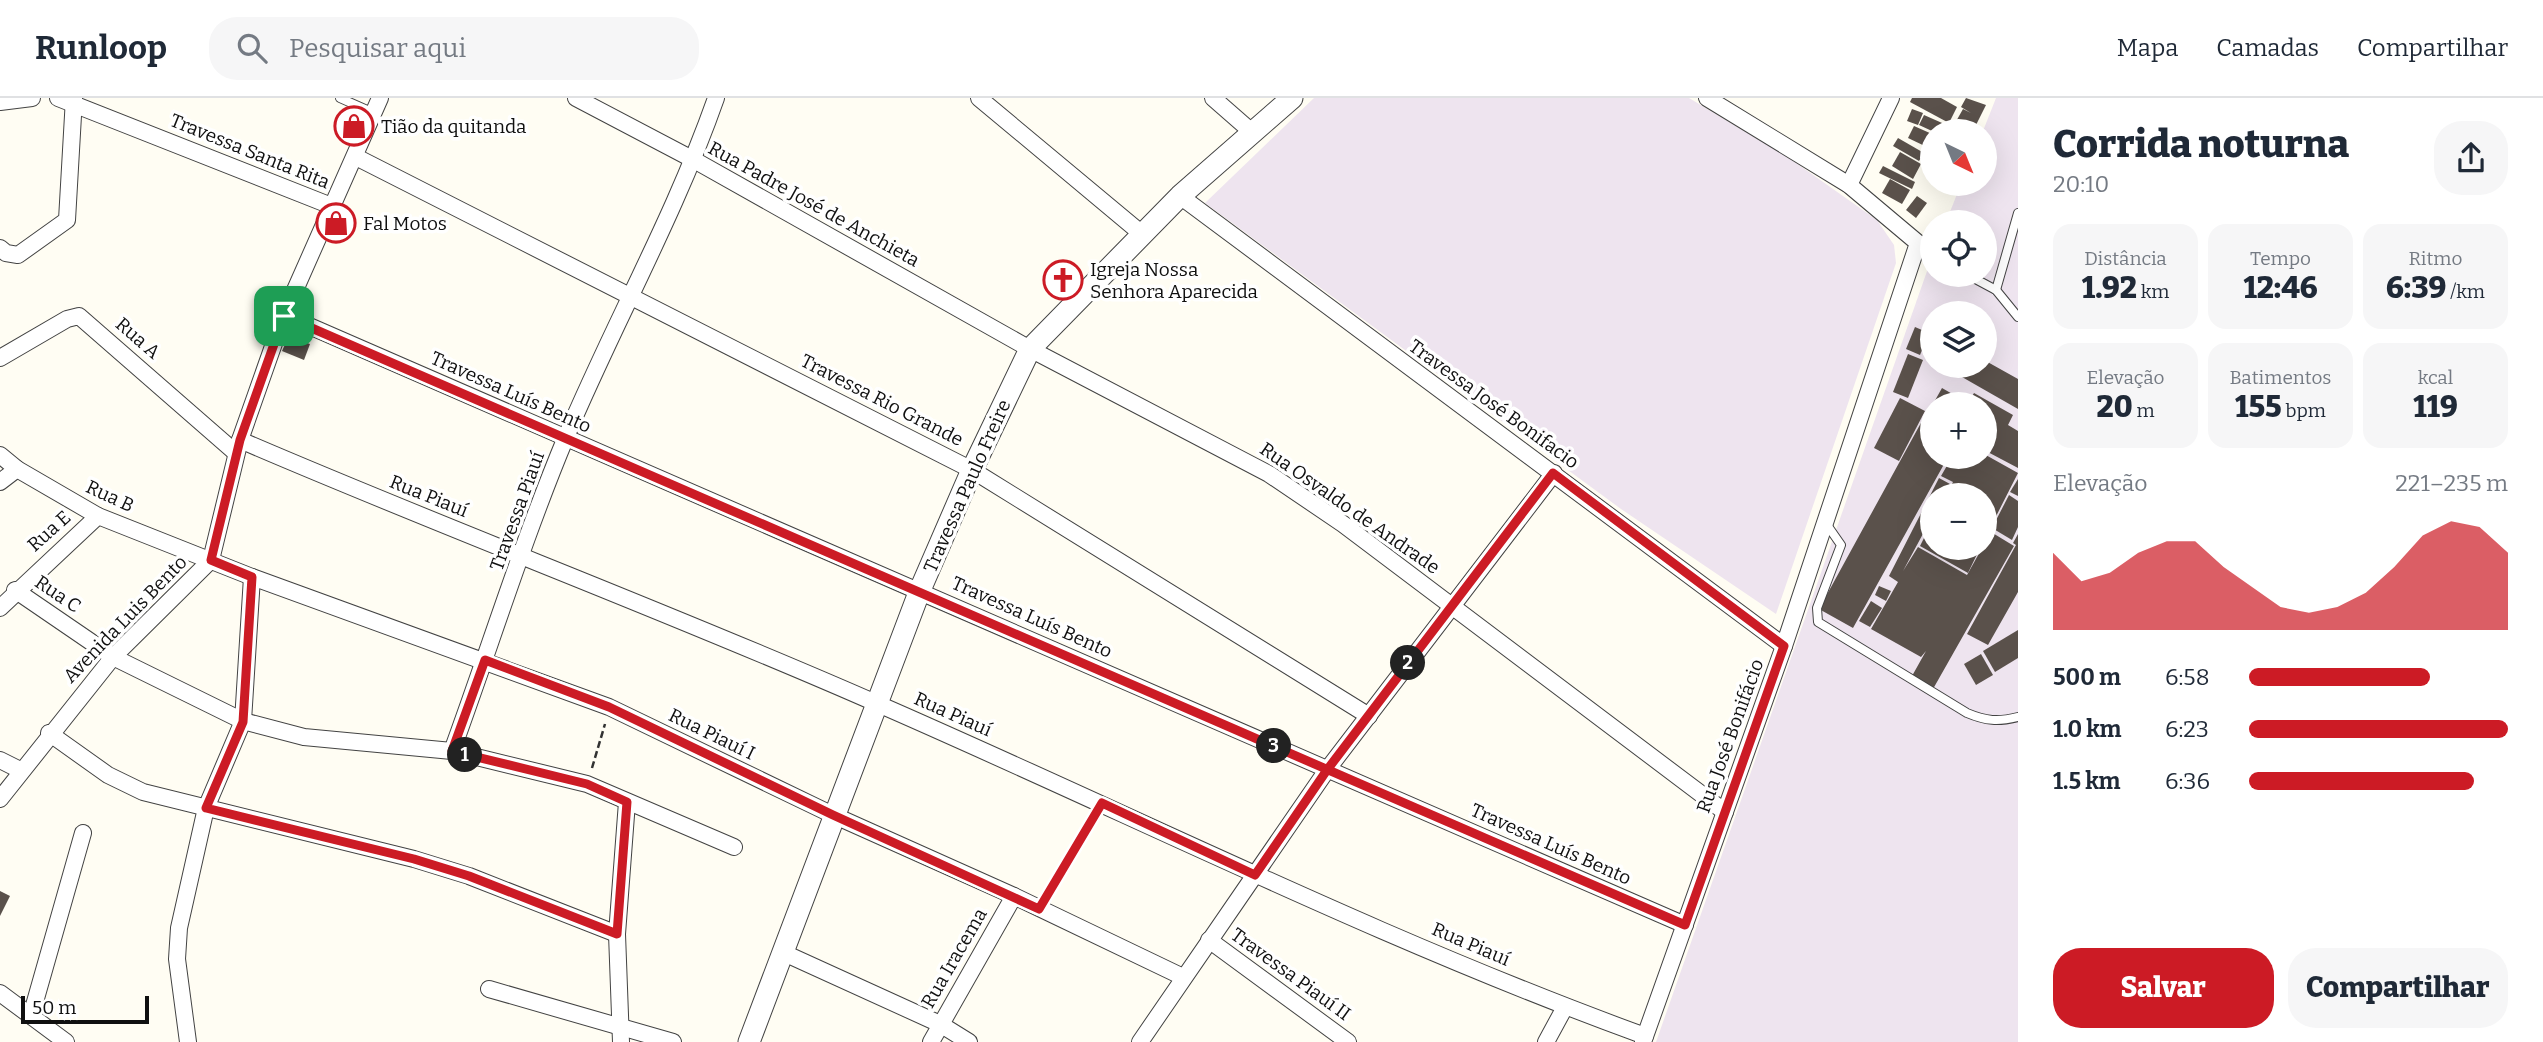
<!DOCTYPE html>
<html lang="pt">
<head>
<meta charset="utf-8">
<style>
	body { margin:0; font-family:Bitter,serif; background:#f6f6f7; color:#1f2937; height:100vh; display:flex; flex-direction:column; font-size:26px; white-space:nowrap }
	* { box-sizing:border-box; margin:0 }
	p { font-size:23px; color:#747a83 }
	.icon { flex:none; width:38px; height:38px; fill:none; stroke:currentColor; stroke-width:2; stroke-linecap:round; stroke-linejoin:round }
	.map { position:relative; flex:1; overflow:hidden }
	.panel { display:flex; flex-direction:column; background:#fff; width:525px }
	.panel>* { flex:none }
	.needle { width:46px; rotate:137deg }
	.buttons { position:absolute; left:1920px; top:21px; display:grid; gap:14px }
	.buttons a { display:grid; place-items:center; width:77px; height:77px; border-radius:50%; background:#fff; box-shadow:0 7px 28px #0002; font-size:35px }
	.scale { position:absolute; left:21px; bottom:18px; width:128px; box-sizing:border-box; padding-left:7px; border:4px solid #101010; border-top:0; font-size:19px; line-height:24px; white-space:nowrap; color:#101010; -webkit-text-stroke:5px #fff; paint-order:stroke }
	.pin { position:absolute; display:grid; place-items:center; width:60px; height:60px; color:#fff; margin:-30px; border-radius:14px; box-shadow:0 4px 10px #0006 }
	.km { position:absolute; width:35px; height:35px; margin:-18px; border-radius:50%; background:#222; color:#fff; font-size:19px; line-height:35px; text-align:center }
	.round { display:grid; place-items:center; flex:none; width:74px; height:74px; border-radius:28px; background:#f6f6f7 }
	.summary { display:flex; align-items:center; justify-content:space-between; height:119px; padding:0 35px }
	h1 { font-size:38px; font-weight:800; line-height:52px }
	.stats { display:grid; grid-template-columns:repeat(3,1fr); gap:10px; height:119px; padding:7px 35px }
	.stats div { display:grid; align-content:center; border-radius:18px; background:#f6f6f7; text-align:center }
	.stats b { font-size:30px; font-weight:800 }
	.stats small { font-size:19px; font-weight:400 }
	.stats p { font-size:19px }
	.chart { height:196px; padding:14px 35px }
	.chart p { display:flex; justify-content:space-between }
	.chart svg { width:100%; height:126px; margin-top:7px; fill:#cc1b25; opacity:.7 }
	.primary-button { display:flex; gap:14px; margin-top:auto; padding:14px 35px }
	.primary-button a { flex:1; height:80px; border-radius:28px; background:#cc1b25; color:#fff; font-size:28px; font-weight:800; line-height:80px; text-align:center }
	.primary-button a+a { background:#f6f6f7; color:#1f2937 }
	ul { padding:0 35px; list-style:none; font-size:23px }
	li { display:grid; grid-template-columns:112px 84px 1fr; align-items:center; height:52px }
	li i { height:18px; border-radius:9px; background:#cc1b25 }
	header { display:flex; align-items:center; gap:42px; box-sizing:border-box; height:98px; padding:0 35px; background:#fff; border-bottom:2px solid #e0e1e3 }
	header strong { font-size:33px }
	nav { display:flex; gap:38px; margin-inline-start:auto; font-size:24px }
	.search { width:490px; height:63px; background:#f6f6f7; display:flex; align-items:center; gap:18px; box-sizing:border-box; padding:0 24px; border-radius:28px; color:#747a83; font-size:26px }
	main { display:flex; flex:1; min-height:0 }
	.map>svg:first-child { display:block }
	.industrial { fill:#eee4ef; fill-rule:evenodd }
	.building { fill:#5a514b }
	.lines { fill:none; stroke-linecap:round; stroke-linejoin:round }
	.service-casing { stroke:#434343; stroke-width:10 }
	.minor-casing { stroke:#434343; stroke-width:18 }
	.tertiary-casing { stroke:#434343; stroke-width:23 }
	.path { stroke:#323232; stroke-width:2.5; stroke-dasharray:7 3.5; stroke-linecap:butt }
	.service { stroke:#fff; stroke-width:8 }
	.minor { stroke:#fff; stroke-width:16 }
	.tertiary { stroke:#fff; stroke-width:21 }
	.route-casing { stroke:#fff; stroke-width:14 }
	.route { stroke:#cc1b25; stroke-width:9 }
	.labels { text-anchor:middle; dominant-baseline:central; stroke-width:7; stroke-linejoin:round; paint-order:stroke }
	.poi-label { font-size:19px; fill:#101010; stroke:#fff; text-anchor:start }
	.street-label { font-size:19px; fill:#101010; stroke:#fff }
</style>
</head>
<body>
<header>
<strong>Runloop</strong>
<div class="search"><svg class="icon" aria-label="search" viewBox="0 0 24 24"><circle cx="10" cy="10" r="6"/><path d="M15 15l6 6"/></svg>Pesquisar aqui</div>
<nav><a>Mapa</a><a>Camadas</a><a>Compartilhar</a></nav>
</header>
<main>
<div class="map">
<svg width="2018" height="944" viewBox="0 0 2018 944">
	<rect width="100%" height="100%" fill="#fffdf3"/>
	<g class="industrial">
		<path d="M 1314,0 L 1689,0 L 1789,60 L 1877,122 L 1894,147 L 1896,165 L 1776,516 L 1621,411 L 1205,105 Z"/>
		<path d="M 1996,0 L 2018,0 L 2018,944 L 1656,944 L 1932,159 L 1932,177 L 1984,177 L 1984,124 L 1946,124 L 1961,86 L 1984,86 L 1983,33 ZM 1932,215 L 1984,215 L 1984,268 L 1932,268 ZM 1932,306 L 1984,306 L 1984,359 L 1932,359 ZM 1932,397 L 1984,397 L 1984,450 L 1932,450 Z"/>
	</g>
	<g class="building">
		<path d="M 1912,0 L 1941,0 L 1957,9 L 1949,25 L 1910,4 Z"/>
		<path d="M 1966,0 L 1986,7 L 1973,33 L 1954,27 L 1963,11 L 1971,15 L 1961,9 Z"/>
		<path d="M 1912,11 L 1923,15 L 1918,27 L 1907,23 Z"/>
		<path d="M 1924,17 L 1958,32 L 1965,33 L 1932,33 L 1919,27 Z"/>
		<path d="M 1914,28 L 1932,36 L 1929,50 L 1908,40 Z"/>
		<path d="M 1898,40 L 1924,55 L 1919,63 L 1893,48 Z"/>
		<path d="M 1900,54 L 1921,66 L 1913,81 L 1892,68 Z"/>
		<path d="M 1883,68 L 1915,84 L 1912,91 L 1879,75 Z"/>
		<path d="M 1890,81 L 1910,92 L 1902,106 L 1882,95 Z"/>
		<path d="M 1917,98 L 1927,105 L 1916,120 L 1906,112 Z"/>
		<path d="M 1915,229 L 1929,235 L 1920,257 L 1906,251 Z"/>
		<path d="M 289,238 L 310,246 L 304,262 L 282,253 Z"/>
		<path d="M 1908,256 L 1923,262 L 1908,300 L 1893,294 Z"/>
		<path d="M 1984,262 L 2018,281 L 2018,311 L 1955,275 L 1959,268 L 1984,268 Z"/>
		<path d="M 1946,268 L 1955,268 L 1950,277 L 1943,273 Z"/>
		<path d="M 1942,290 L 1968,305 L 1974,295 L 2013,317 L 2008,327 L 2018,333 L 2018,370 L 1984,352 L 1984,306 L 1933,306 Z"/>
		<path d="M 1900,300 L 1925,313 L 1899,363 L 1874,350 Z"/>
		<path d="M 1922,323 L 1932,328 L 1932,359 L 1948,359 L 1853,530 L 1819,511 Z"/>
		<path d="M 1984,356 L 2018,375 L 1984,442 L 1984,397 L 1946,397 L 1953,384 L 1941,378 L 1952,359 Z"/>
		<path d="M 1939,380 L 1950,386 L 1944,397 L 1932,397 L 1932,419 L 1903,473 L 1918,449 L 1967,477 L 1991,434 L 2014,448 L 1933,591 L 1912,578 L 1926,553 L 1921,559 L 1871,531 L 1898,484 L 1889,478 Z"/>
		<path d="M 2018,381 L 2018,398 L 2010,394 Z"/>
		<path d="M 2009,397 L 2018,403 L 2018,429 L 2012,442 L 1992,430 Z"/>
		<path d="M 1932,424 L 1932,450 L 1980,450 L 1968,475 L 1920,448 Z"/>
		<path d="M 2018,436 L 2018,494 L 1988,547 L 1967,536 L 2016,447 L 2013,445 Z"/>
		<path d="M 1879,488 L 1891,493 L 1886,503 L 1875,497 Z"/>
		<path d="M 1871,503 L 1882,510 L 1870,529 L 1859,523 Z"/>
		<path d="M 2018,532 L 2018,560 L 1995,574 L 1983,553 Z"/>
		<path d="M 1981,556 L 1993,577 L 1976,587 L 1964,566 Z"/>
		<path d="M 0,793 L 10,798 L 0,818 Z"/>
	</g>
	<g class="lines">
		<g class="service-casing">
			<g id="service">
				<path d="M 340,0 L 374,15"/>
				<path d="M 1918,145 L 1932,158"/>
				<path d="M 1968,177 L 1996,192 L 2018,219"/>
				<path d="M 1996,192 L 2018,115"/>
				<path d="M 1825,424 L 1841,447 L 1817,510 L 1818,524 L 1967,615 C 1986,623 1998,624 2018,619"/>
			</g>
		</g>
		<g class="minor-casing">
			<g id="minor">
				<path d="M 58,0 L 334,109"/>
				<path d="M 576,0 L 694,62 L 1030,251 L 1269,376 L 1343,426 L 1725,714"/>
				<path d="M 979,0 L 1142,136"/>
				<path d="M 1213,0 L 1253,35"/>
				<path d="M 0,4 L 32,0"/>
				<path d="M 356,59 L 972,372 L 1369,618"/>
				<path d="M 1849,87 L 1891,0"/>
				<path d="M 1180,98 L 1784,548"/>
				<path d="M 0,150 L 6,155 L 18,157 L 67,122 L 74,0"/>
				<path d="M 284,217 L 1685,827"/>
				<path d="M 0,260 L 67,221 L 79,218 L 236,355"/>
				<path d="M 240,342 C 451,433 667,513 878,606 C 1133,717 1383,843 1645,938"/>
				<path d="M 0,357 L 17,371 L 98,418 L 252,479 L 609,609 L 833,717 L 1014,798 L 1183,879"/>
				<path d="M 0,384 L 17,371"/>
				<path d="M 15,492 L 113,559 L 243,623 L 304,639 L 452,653 L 587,686 L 734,749"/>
				<path d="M 0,510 L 98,418"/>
				<path d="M 49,635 L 108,677 L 143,694 L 414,761 L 469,778 L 617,836"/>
				<path d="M 452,653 C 490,549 523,442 566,339 C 614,225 675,117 716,0"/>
				<path d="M 0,662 L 20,672"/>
				<path d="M 0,701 L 113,559 L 211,462 L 240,342 L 284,217 L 380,0"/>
				<path d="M 1209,842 L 1348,944"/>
				<path d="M 784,855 L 940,926 L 969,944"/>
				<path d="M 489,891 L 673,944"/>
				<path d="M 0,895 L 66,944"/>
				<path d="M 31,918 L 83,735"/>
				<path d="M 188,944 L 177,861 L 179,830 L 206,710 L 243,623 L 252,479"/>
				<path d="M 621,944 L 617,836 L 627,704"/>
				<path d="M 931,944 L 1014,798"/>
				<path d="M 1140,944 L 1327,672 L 1554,375"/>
				<path d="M 1546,944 L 1565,909"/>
				<path d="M 1643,944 L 1784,548 L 1918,145 L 1849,87 L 1707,0"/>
			</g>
		</g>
		<g class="tertiary-casing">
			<path id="tertiary" d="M 749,944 L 920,492 L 972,372 L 1030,251 L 1180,98 L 1292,0"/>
		</g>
		<g class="path">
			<path d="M 592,670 L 605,626"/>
			<path d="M 1048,796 L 1093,720"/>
		</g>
		<use href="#service" class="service"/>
		<use href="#minor" class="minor"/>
		<use href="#tertiary" class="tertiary"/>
	</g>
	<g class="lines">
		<g class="route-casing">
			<path id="route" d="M 284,218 L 240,342 L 211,462 L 252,479 L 243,624 L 206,710 L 414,761 L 469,778 L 617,836 L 627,704 L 587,686 L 452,653 L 485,562 L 609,609 L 833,717 L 1039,811 L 1102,705 L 1255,777 L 1327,672 L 1553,375 L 1784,548 L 1685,827 L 284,218"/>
		</g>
		<use href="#route" class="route"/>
	</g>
	<defs>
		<g id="shop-ring" transform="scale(2.0125)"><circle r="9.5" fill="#fff" stroke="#cc1b25" stroke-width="1.5"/><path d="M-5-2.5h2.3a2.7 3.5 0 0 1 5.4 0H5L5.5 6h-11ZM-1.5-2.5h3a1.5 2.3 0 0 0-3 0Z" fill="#cc1b25"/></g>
		<g id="church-ring" transform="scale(2.0125)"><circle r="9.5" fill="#fff" stroke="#cc1b25" stroke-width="1.5"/><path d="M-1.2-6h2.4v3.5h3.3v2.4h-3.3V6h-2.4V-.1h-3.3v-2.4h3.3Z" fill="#cc1b25"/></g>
	</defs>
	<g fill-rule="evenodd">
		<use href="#shop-ring" x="354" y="28"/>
		<use href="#shop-ring" x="336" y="125"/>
		<use href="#church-ring" x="1063" y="182"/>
	</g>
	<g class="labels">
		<g class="poi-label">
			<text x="381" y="28">Tião da quitanda</text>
			<text x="363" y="125">Fal Motos</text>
			<text x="1090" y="171">Igreja Nossa<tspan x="1090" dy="22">Senhora Aparecida</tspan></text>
		</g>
		<g class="street-label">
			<text transform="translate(250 53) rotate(22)">Travessa Santa Rita</text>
			<text transform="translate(814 106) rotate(29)">Rua Padre José de Anchieta</text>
			<text transform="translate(138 240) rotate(41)">Rua A</text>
			<text transform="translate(511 294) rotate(24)">Travessa Luís Bento</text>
			<text transform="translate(882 302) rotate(27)">Travessa Rio Grande</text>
			<text transform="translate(1494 306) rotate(36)">Travessa José Bonifacio</text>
			<text transform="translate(967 388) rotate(-66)">Travessa Paulo Freire</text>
			<text transform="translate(110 398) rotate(25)">Rua B</text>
			<text transform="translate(429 398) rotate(22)">Rua Piauí</text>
			<text transform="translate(1350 410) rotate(35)">Rua Osvaldo de Andrade</text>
			<text transform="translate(517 413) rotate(-70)">Travessa Piauí</text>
			<text transform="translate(49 433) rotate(-42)">Rua E</text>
			<text transform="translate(58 496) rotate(34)">Rua C</text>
			<text transform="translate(1032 519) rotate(24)">Travessa Luís Bento</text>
			<text transform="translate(125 521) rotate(-46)">Avenida Luis Bento</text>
			<text transform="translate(953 616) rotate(24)">Rua Piauí</text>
			<text transform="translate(712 636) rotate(26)">Rua Piauí I</text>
			<text transform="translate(1730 638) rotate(-70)">Rua José Bonifácio</text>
			<text transform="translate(1551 746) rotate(24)">Travessa Luís Bento</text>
			<text transform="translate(1471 846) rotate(23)">Rua Piauí</text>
			<text transform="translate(954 860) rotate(-60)">Rua Iracema</text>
			<text transform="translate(1291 876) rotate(36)">Travessa Piauí II</text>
		</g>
	</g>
</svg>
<div class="buttons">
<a><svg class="needle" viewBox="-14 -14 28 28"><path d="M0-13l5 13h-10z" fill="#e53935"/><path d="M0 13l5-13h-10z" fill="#747a83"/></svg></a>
<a><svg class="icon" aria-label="locate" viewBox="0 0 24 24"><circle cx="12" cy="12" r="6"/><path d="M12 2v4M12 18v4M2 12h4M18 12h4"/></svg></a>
<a><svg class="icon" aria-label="layers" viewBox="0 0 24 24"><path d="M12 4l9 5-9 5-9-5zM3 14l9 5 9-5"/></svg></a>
<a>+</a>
<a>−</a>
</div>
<div class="scale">50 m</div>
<div class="pin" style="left:284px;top:218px;background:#1e9e55"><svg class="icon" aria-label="arrive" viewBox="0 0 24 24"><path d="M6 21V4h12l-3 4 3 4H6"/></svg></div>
<b class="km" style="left:465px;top:657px">1</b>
<b class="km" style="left:1408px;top:565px">2</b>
<b class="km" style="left:1274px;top:648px">3</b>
</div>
<section class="panel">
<div class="summary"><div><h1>Corrida noturna</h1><p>20:10</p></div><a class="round"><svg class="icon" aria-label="share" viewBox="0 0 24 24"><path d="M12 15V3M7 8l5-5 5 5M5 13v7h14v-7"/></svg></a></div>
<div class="stats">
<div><p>Distância</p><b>1.92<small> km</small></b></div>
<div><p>Tempo</p><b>12:46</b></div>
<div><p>Ritmo</p><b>6:39<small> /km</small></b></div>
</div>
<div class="stats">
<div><p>Elevação</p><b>20<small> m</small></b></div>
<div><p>Batimentos</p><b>155<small> bpm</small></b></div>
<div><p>kcal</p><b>119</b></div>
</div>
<div class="chart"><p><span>Elevação</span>221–235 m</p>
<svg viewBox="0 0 160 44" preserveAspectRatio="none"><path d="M0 44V17L10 27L20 24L30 17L40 13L50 13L60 22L70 29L80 36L90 38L100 36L110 31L120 22L130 11L140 6L150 8L160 17V44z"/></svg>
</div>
<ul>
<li><b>500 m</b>6:58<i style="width:70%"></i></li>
<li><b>1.0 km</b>6:23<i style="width:100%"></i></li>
<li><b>1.5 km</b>6:36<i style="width:87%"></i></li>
</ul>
<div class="primary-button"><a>Salvar</a><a>Compartilhar</a></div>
</section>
</main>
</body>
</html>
